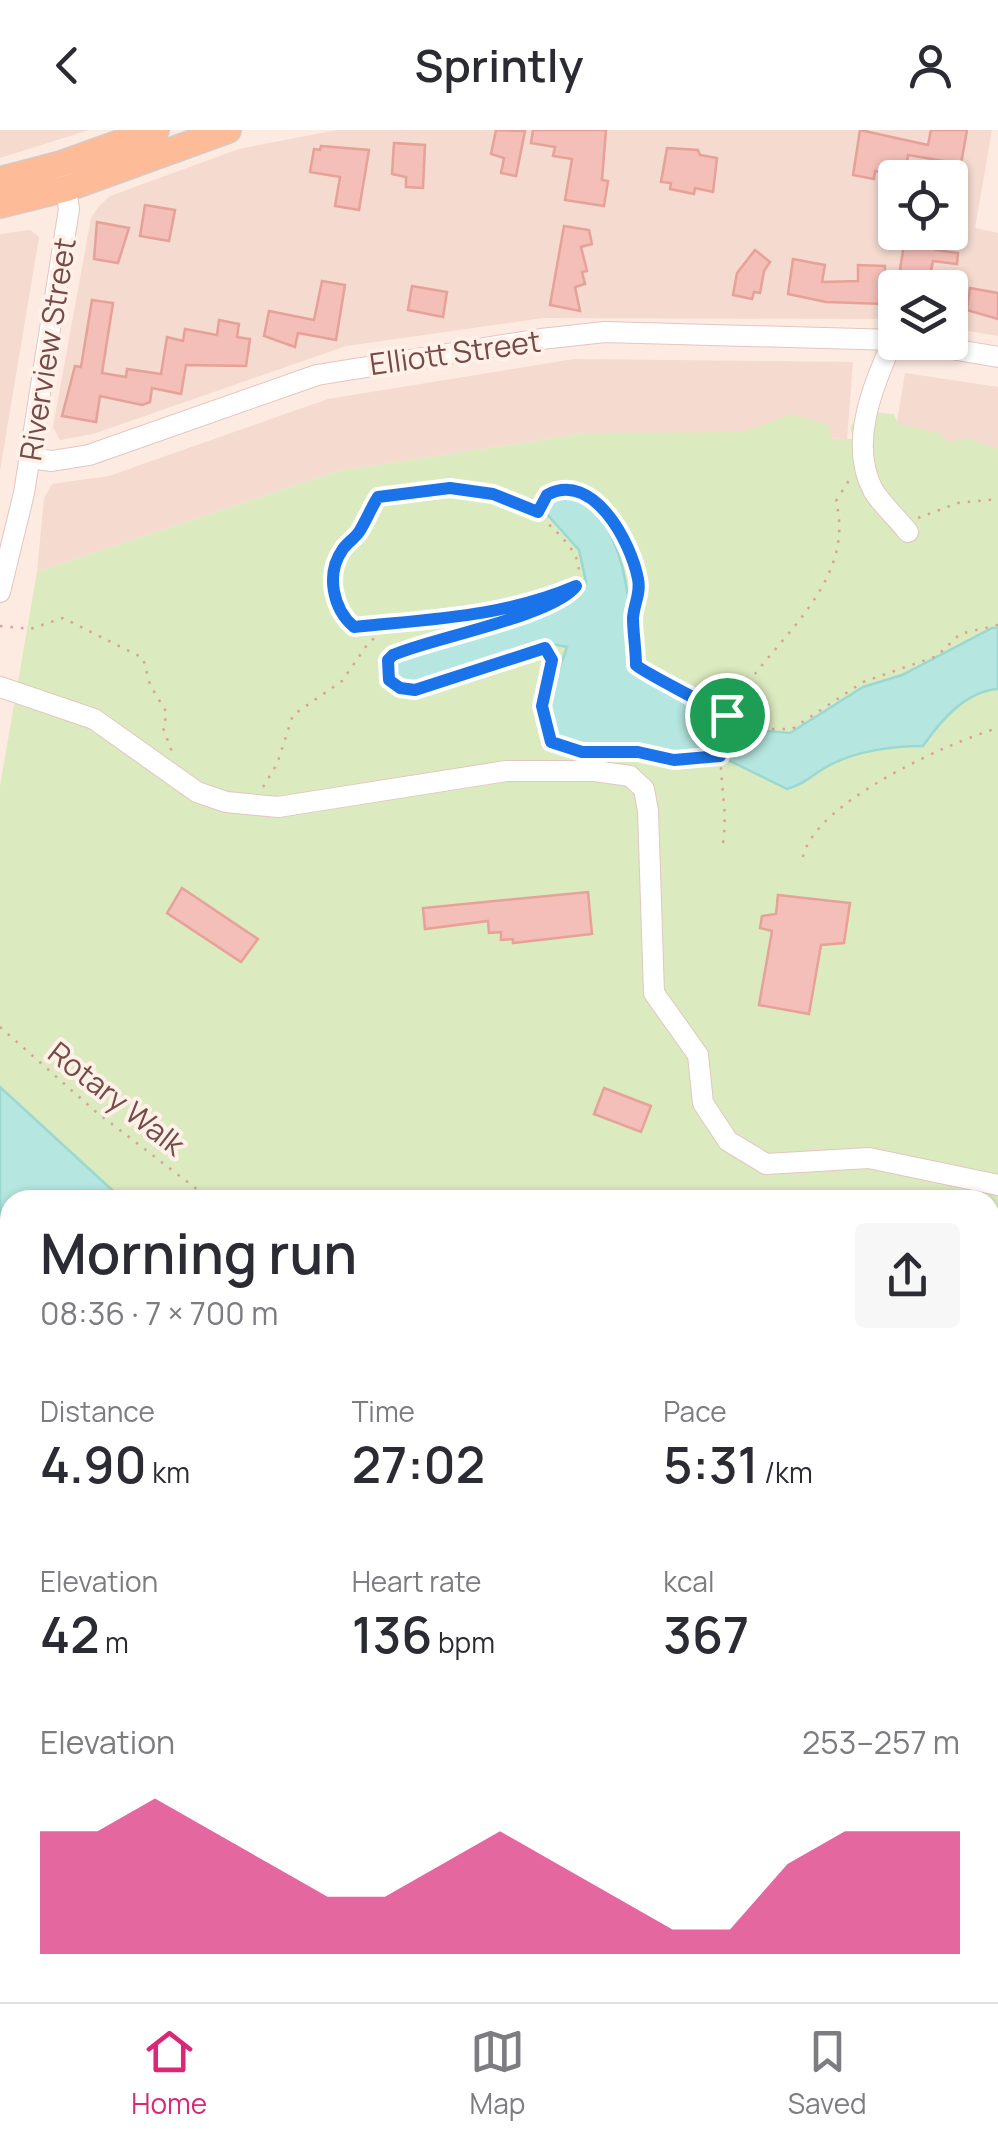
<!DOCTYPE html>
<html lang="en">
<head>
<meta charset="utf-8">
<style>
	body { margin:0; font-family:Manrope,sans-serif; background:#f7f7f7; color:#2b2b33; height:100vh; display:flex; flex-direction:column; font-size:38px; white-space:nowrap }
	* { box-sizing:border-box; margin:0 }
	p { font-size:32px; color:#7c7c81 }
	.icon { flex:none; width:55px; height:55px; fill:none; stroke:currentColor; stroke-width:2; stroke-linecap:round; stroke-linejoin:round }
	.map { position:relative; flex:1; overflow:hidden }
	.details { position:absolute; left:0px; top:1060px; width:1000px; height:812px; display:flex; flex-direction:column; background:#fff; border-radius:30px 30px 0 0; box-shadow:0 2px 8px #0004 }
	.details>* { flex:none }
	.tools { position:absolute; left:878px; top:30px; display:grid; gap:20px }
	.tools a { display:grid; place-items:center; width:90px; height:90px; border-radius:10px; background:#fff; box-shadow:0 2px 8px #0004; font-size:50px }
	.pin { position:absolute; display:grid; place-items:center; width:85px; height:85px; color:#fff; margin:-42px; border:5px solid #fff; border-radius:50%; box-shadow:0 2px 10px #0007 }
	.round { display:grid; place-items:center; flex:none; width:105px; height:105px; border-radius:10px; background:#f7f7f7 }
	.headline { display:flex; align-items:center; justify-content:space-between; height:170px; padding:0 40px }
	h1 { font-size:55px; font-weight:600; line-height:75px }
	.stats { display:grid; grid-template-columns:repeat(3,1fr); gap:15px; height:170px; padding:10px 40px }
	.stats div { display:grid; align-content:center }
	.stats b { font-size:50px; font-weight:600 }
	.stats small { font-size:28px; font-weight:400 }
	.stats p { font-size:28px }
	.chart { height:280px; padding:20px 40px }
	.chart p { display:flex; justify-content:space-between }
	.chart svg { width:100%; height:180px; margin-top:10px; fill:#db2777; opacity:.7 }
	header { display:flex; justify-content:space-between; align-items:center; height:130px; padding:0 40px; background:#fff; font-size:45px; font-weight:600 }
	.tab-bar { display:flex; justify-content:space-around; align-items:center; height:140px; border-top:2px solid #e1e1e2; background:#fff; font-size:28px; color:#7c7c81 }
	.tab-bar a { display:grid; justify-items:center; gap:5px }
	.tab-bar .on { color:#db2777 }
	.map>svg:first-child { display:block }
	.residential { fill:#f4dacf; fill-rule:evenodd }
	.green { fill:#dceabf }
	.water { fill:#b5e6e0; stroke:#9bd8d1; stroke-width:2.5 }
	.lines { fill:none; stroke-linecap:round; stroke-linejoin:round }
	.stream { stroke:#9bd8d1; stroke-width:5 }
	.building { fill:#f3bfb8; stroke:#e6a198; stroke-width:2.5 }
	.minor-casing { stroke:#e3c6c0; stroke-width:22 }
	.major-casing { stroke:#d5c9c8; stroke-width:28 }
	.path { stroke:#d7a29b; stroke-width:2.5; stroke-dasharray:2.5 8; stroke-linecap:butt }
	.minor { stroke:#fff; stroke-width:20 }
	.major { stroke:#fdbc97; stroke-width:25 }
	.route-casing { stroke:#fff; stroke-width:20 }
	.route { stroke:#1a73e8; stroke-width:12 }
	.labels { text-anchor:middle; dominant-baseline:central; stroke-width:8; stroke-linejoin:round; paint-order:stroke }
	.street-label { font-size:30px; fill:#744b47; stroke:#fff0e8 }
</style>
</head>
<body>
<header><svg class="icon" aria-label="back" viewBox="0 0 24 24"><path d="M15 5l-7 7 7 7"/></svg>Sprintly<svg class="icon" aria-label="person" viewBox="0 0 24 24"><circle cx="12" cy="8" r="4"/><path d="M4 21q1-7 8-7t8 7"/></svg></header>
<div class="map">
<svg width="998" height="1872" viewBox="0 0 998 1872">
	<rect width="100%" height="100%" fill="#fdeae1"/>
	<g class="residential">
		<path d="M 0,0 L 89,0 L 0,28 Z"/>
		<path d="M 337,0 L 992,0 L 975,98 L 998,103 L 998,206 L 950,198 L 950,158 L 895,158 L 895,189 L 543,188 L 346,216 L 93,304 L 60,310 L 53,297 L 91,88 L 99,76 L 110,66 L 239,19 ZM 895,48 L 950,48 L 950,102 L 895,102 Z"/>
		<path d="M 30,100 L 39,107 L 0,340 L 0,104 Z"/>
		<path d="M 574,229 L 853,232 L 847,309 L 586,303 L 338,341 L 37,442 L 44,368 L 52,354 L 109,346 L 328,269 Z"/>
		<path d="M 905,243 L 998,257 L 998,326 L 894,310 Z"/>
		<path d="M 0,1244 L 10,1253 L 10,1471 L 0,1459 Z"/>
		<path d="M 416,1863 L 416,1862 L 550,1863 L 549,1872 L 418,1872 Z"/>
		<path d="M 598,1863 L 958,1862 L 998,1872 L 597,1872 Z"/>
	</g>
	<g class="green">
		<path d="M 873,282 L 894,284 L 898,294 L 941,303 L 947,312 L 967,308 L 998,318 L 998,1557 L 990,1565 L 990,1070 L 123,1070 L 0,957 L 0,656 L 37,442 L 338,341 L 586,303 L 742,302 L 792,284 L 830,296 L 831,309 L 854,309 L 850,298 L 858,285 Z"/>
		<path d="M 0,1807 L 10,1808 L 10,1862 L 416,1863 L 415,1872 L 396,1866 L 391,1872 L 0,1872 Z"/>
	</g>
	<g class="water">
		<path d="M 557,365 L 576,365 C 625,396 634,474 627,528 L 639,546 L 684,564 L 720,589 L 743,599 L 790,603 L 863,557 L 902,545 L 992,498 L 998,498 L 998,559 C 966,561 941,590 923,616 C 893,616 855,621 828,636 C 812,645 805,654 787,659 L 714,623 L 675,627 L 635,620 L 592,619 L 559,607 L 550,593 L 548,571 L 567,517 L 542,512 L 417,556 L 391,549 L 391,532 L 400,525 L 432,517 L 576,464 L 586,452 L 579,420 L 546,383 L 547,372 Z"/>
		<path d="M 0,957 L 123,1070 L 10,1070 L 10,1128 L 0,1119 Z"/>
		<path d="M 998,1557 L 998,1689 L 990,1692 L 990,1565 Z"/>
	</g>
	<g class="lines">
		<g class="stream">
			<path d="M 252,1862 L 264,1872"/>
			<path d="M 213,1872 L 221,1862"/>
			<path d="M 318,1872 L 325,1862"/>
		</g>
	</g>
	<g class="building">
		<path d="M 496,0 L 525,1 L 516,46 L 501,43 L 504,28 L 491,24 Z"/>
		<path d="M 533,0 L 606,0 L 602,50 L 608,51 L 604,76 L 565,70 L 572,29 L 553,26 L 555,17 L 531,13 Z"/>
		<path d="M 860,0 L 928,15 L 931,0 L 967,0 L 961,34 L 908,25 L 905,46 L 875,41 L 874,49 L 853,45 Z"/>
		<path d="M 394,13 L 425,15 L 423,58 L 406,57 L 406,47 L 392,44 Z"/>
		<path d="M 321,16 L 369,20 L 359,80 L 335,76 L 340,47 L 310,42 L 314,19 L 320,20 Z"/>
		<path d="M 667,18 L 698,20 L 700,25 L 717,28 L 713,62 L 695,58 L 694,64 L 670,59 L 671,53 L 661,52 Z"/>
		<path d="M 145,75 L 175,80 L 169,111 L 140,106 Z"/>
		<path d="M 97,92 L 129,98 L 118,133 L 94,129 Z"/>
		<path d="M 564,96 L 589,100 L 592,114 L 581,117 L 587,141 L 582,142 L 585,154 L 575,157 L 580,181 L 550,175 Z"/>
		<path d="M 906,102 L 937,102 L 935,120 L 958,123 L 957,134 L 933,131 L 929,150 L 899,146 Z"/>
		<path d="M 755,120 L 770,132 L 764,141 L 760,163 L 754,162 L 752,169 L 733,165 L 737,143 Z"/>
		<path d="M 793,129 L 825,135 L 822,152 L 858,151 L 858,135 L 885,136 L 884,174 L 826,172 L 788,164 Z"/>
		<path d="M 322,151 L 345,155 L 336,210 L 298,203 L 295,217 L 264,206 L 269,181 L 314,190 Z"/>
		<path d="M 412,156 L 447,162 L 443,187 L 408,180 Z"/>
		<path d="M 970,158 L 998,163 L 998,189 L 967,180 Z"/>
		<path d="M 92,170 L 113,173 L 102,243 L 126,247 L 127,239 L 161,244 L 167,207 L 183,211 L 185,199 L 217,205 L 219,190 L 239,194 L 237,207 L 250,209 L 246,236 L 186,235 L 181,264 L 152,258 L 150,272 L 142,275 L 100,266 L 96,292 L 62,286 L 75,236 L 81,237 Z"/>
		<path d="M 182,758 L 258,809 L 241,832 L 167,783 Z"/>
		<path d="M 588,762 L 592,804 L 513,813 L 513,809 L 501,810 L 501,802 L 489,803 L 488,791 L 425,799 L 423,778 Z"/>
		<path d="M 778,765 L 850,773 L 844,813 L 821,815 L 809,884 L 759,875 L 772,801 L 760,798 L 762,786 L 776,784 Z"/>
		<path d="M 604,958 L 651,976 L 641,1002 L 594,984 Z"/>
	</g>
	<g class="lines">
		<g class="minor-casing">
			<g id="minor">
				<path d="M 893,210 C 874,255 848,312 873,360 C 882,375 897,388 908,402"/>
				<path d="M 910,212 L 998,227"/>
				<path d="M 30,328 L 52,331 L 89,325 L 317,245 L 541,209 L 605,202 L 895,210"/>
				<path d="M 0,462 L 24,363 L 69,79 L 64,46"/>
				<path d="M 0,557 L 94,589 L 197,662 L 226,672 L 278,677 L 506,641 L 595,641 L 630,646 L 644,659 L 648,681 L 654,863 L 698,925 L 703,973 L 728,1011 L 766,1034 L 869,1028 L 998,1055"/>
				<path d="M 0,1222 L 10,1231"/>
				<path d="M 0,1489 L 10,1520"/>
				<path d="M 0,1610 L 10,1532"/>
				<path d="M 0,1688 L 10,1690"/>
				<path d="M 0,1707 L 10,1708"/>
				<path d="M 990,1845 L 998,1846"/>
				<path d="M 574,1872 L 575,1862"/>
			</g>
		</g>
		<g class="major-casing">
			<g id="major">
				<path d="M 0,50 L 61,34 L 156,0"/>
				<path d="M 0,75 L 68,58 L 228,0"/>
			</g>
		</g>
		<g class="path">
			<path d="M 538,381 L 547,365 C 592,339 631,412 638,449 C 644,477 624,515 641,542 L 674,553 L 727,585 L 767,599 L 792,599 L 863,552 L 937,526 L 960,504 L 998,495"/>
			<path d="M 918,388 L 958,373 L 998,369"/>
			<path d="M 576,456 C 503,487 432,489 354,497 L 339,484 L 333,438 L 379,367 C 447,351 523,356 569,416 C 582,432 582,448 569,465 L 393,525 L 388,530 L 389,550 L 399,558 L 415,559 L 545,518 L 553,530 L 543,575 L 551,611 L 582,622 L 638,623 L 674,630 L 719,626"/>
			<path d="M 0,496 L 30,499 L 63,488 L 143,528 L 150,555 L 167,583 L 163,598 L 172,622"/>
			<path d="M 263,657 L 277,634 L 293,585 L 342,551 L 367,515 L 388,495"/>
			<path d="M 723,713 C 730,665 711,635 728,583 C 732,569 745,556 754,545 C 795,493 854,442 836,371 L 851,347"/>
			<path d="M 803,727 C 814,673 947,613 998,598"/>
			<path d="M 0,897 L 95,981 L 211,1070"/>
			<path d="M 0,1378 L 10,1368"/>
			<path d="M 990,1418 L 998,1420"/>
			<path d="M 990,1496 L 998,1490"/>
		</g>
		<use href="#minor" class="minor"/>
		<use href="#major" class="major"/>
	</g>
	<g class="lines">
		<g class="route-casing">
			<path id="route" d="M 450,358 L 493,364 L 538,382 L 547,365 C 593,340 631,412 638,449 C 641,463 634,474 633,488 C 633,502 636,520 636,535 C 640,540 715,579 727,585 L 720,626 L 674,630 L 638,622 L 582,622 L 551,612 L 542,576 L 552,530 L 545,518 L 415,560 L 400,558 L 389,550 L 388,530 L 393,525 C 432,508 553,486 576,456 C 503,487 432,489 354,497 C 333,479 325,444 343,419 C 347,413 355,408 359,402 C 366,391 371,378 378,367 Z"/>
		</g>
		<use href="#route" class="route"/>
	</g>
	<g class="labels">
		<g class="street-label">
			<text transform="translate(47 219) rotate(-81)">Riverview Street</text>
			<text transform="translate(455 222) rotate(-8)">Elliott Street</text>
			<text transform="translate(117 968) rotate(38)">Rotary Walk</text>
		</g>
	</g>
</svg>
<div class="tools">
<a><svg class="icon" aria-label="locate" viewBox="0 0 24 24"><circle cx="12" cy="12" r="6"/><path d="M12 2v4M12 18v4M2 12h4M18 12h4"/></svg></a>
<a><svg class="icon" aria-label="layers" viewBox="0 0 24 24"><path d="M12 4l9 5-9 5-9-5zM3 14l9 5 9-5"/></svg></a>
</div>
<div class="pin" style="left:727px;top:585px;background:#1e9e55"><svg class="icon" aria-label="arrive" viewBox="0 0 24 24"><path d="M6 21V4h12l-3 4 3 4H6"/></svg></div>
<section class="details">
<div class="headline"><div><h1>Morning run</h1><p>08:36 · 7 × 700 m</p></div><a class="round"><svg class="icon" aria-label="share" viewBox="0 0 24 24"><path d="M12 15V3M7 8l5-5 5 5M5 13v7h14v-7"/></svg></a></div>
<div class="stats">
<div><p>Distance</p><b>4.90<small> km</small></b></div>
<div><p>Time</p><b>27:02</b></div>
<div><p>Pace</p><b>5:31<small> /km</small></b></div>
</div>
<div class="stats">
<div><p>Elevation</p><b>42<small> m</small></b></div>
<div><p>Heart rate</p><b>136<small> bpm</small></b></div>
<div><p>kcal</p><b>367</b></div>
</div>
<div class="chart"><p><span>Elevation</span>253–257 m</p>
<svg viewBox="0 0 160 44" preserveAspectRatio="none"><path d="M0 44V14L10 14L20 6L30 14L40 22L50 30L60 30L70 22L80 14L90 22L100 30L110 38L120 38L130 22L140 14L150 14L160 14V44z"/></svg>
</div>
</section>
</div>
<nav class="tab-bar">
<a class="on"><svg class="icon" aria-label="home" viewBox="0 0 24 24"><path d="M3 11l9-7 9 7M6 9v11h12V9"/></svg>Home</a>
<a><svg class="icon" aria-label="map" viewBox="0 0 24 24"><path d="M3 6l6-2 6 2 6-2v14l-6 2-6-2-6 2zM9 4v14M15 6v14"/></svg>Map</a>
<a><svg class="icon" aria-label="saved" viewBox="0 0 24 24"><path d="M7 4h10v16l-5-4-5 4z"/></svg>Saved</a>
</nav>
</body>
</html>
